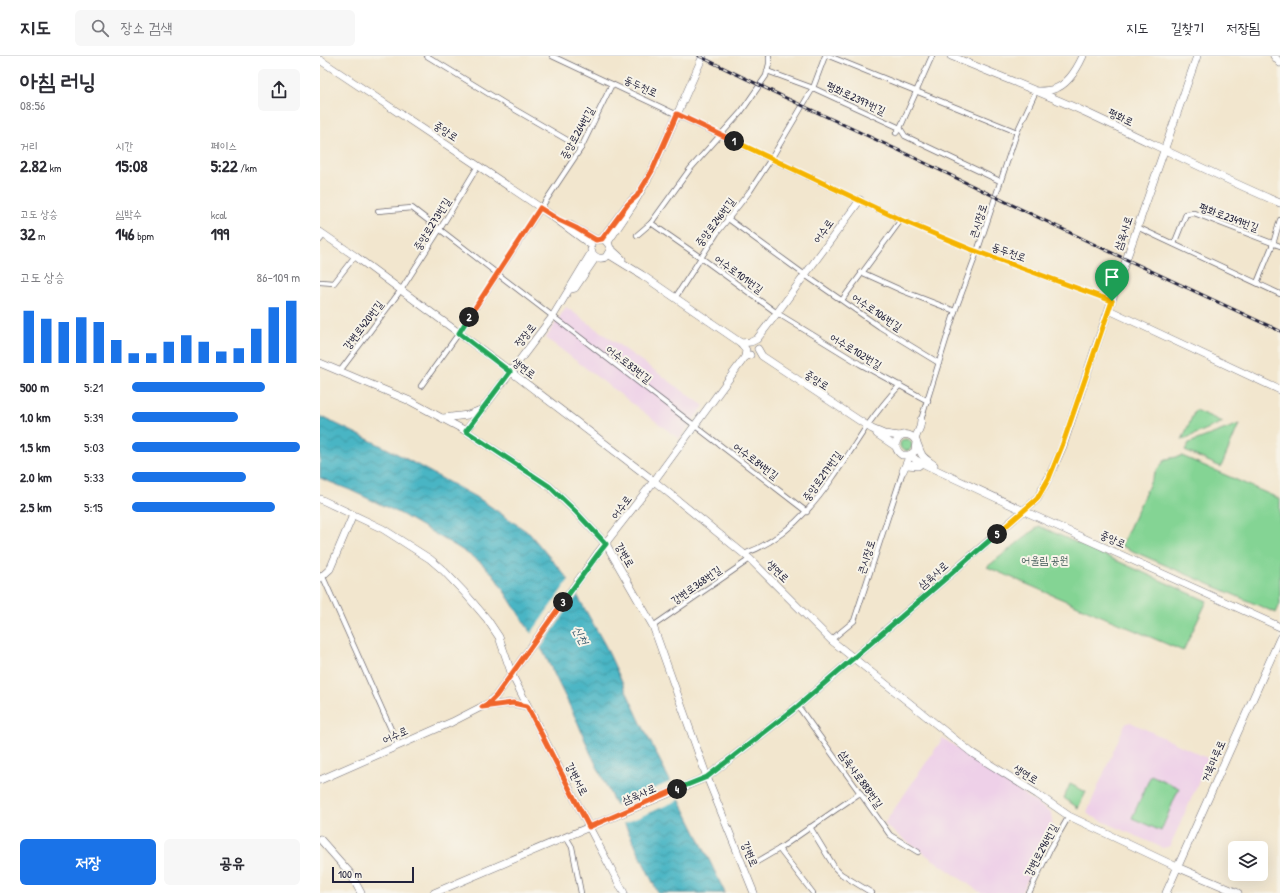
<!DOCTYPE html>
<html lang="ko">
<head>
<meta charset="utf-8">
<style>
	body { margin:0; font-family:"Patrick Hand","Poor Story",sans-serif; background:#f7f7f7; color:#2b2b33; height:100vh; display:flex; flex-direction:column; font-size:15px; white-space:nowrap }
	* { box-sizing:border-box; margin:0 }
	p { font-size:13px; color:#7c7c81 }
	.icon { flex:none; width:22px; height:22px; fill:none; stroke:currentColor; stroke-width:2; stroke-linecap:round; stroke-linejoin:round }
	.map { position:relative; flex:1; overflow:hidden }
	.side { display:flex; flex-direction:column; background:#fff; width:320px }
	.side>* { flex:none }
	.tools { position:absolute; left:908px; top:785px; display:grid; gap:8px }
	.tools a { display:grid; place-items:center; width:40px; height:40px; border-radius:6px; background:#fff; box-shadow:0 4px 16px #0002; font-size:20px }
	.scale { position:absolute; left:12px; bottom:10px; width:82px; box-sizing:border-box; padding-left:4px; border:2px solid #22223b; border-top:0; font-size:11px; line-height:14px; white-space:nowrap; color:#22223b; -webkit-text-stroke:3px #f7f3e8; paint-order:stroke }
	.pin { position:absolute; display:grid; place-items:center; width:34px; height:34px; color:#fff; margin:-41px -17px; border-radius:50% 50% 50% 0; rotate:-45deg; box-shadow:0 0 4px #0007 }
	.pin .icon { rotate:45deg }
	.km { position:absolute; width:20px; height:20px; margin:-10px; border-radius:50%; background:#222; color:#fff; font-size:11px; line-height:20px; text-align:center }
	.round { display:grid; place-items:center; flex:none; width:42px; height:42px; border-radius:6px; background:#f7f7f7 }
	.overview { display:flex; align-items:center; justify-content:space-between; height:68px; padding:0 20px }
	h1 { font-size:22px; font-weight:700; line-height:30px }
	.stats { display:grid; grid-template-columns:repeat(3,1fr); gap:6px; height:68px; padding:4px 20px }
	.stats div { display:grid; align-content:center }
	.stats b { font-size:17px; font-weight:700 }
	.stats small { font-size:11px; font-weight:400 }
	.stats p { font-size:11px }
	.chart { height:112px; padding:8px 20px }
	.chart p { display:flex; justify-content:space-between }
	.chart svg { width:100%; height:72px; margin-top:4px; stroke:#1a73e8; stroke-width:6 }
	.button { display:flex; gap:8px; margin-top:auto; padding:8px 20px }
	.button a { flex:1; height:46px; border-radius:6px; background:#1a73e8; color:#fff; font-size:16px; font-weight:700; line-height:46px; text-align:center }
	.button a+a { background:#f7f7f7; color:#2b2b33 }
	ul { padding:0 20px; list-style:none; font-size:13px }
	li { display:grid; grid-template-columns:64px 48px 1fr; align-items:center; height:30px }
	li i { height:10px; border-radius:5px; background:#1a73e8 }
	header { display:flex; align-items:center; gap:24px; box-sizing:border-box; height:56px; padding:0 20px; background:#fff; border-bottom:1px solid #e1e1e2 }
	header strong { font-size:19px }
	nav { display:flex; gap:22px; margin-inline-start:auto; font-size:14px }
	.search { width:280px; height:36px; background:#f7f7f7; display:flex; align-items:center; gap:10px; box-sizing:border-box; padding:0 14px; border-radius:6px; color:#7c7c81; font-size:15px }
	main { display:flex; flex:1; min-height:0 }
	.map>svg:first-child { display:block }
	.built { fill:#eed0e8 }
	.green { fill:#84d494; stroke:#537b68 }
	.water { fill:url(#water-waves); stroke:#366c80 }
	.pier { fill:#f2e6ce }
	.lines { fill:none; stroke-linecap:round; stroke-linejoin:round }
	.street-casing { stroke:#6b676e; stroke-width:6 }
	.secondary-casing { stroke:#6b676e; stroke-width:8 }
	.street { stroke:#fff; stroke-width:4.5 }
	.secondary { stroke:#fff; stroke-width:7 }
	.rail-casing { stroke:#22223b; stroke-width:3 }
	.rail { stroke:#f7f3e8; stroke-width:1.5; stroke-dasharray:4.5; stroke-linecap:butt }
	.split-1-casing { stroke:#fff; stroke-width:8 }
	.split-2-casing { stroke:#fff; stroke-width:8 }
	.split-3-casing { stroke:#fff; stroke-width:8 }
	.split-4-casing { stroke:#fff; stroke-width:8 }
	.split-5-casing { stroke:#fff; stroke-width:8 }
	.split-6-casing { stroke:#fff; stroke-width:8 }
	.split-1 { stroke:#f5b400; stroke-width:5 }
	.split-2 { stroke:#f0652b; stroke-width:5 }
	.split-3 { stroke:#22a559; stroke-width:5 }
	.split-4 { stroke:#f0652b; stroke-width:5 }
	.split-5 { stroke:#22a559; stroke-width:5 }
	.split-6 { stroke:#f5b400; stroke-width:5 }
	.labels { text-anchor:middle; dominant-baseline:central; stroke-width:4; stroke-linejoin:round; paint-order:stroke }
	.street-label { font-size:11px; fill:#22223b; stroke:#f7f3e8 }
	.park-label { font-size:11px; fill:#3f5756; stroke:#f7f3e8 }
	.water-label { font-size:12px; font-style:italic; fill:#30556b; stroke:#f7f3e8 }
</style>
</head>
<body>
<header>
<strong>지도</strong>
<div class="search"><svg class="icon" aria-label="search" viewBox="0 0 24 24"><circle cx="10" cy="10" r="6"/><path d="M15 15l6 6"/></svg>장소 검색</div>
<nav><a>지도</a><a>길찾기</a><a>저장됨</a></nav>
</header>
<main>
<section class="side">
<div class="overview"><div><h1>아침 러닝</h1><p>08:56</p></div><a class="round"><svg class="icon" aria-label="share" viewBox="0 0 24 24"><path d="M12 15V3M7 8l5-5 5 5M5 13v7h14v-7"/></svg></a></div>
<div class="stats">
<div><p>거리</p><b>2.82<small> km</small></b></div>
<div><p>시간</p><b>15:08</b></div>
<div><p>페이스</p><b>5:22<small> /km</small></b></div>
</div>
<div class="stats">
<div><p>고도 상승</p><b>32<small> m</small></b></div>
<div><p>심박수</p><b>146<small> bpm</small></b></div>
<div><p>kcal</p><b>199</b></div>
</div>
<div class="chart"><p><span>고도 상승</span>86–109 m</p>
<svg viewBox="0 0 160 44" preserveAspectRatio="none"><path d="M5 44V12M15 44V17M25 44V19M35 44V16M45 44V19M55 44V30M65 44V38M75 44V38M85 44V31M95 44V27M105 44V31M115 44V37M125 44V35M135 44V23M145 44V10M155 44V6"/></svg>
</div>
<ul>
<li><b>500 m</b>5:21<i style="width:79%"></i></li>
<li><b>1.0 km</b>5:39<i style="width:63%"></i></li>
<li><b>1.5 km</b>5:03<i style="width:100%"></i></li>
<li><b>2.0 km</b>5:33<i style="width:68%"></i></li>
<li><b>2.5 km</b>5:15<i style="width:85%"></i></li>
</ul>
<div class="button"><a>저장</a><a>공유</a></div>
</section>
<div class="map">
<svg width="960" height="837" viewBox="0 0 960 837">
	<defs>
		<pattern id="water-waves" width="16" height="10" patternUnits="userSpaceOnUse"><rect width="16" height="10" fill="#49b5c4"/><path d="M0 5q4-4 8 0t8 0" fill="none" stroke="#3c93a0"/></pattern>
	</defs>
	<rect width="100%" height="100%" fill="#f7f3e8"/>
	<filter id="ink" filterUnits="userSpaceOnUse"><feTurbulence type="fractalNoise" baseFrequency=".025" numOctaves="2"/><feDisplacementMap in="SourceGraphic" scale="8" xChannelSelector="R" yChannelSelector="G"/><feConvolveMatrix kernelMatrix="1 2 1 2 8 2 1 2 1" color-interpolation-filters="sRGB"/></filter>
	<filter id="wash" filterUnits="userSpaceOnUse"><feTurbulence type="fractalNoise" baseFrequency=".012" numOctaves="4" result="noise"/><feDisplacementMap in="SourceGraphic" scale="16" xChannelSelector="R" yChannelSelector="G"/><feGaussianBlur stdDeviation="0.9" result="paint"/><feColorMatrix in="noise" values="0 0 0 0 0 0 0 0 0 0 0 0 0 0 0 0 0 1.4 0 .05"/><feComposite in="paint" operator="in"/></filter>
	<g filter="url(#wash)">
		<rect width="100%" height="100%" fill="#f2e6ce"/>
		<g class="built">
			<path d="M 246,251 L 384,350 L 359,383 L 226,282 Z"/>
			<path d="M 810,666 L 889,703 L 850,790 L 843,792 L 769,759 L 767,756 L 805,668 Z"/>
			<path d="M 623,682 L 731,757 L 733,772 L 701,837 L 661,837 L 579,780 L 564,768 Z"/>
		</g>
		<g class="green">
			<path d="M 875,354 L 903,366 L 862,384 Z"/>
			<path d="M 919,368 L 901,411 L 865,395 L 869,387 Z"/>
			<circle cx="586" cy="389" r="6"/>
			<path d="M 862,400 L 960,443 L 960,548 L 956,557 L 801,490 L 835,416 L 846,403 Z"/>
			<path d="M 719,470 L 887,545 L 863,595 L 667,511 Z"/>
			<path d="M 831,719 L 859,732 L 841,775 L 812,762 Z"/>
			<path d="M 750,728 L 766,736 L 758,752 L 744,742 Z"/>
		</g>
		<path class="water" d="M 0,360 L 70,394 L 161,444 L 209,477 L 248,523 L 285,589 L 320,665 L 384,793 L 405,837 L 338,837 L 270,696 L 258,667 L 224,597 L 173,518 L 160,506 L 139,492 L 81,458 L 30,434 L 0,422 Z"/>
		<g class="pier">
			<path d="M 250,522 L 259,537 L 220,593 L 210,579 Z"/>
			<path d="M 352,725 L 361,743 L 303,768 L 294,750 Z"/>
		</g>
	</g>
	<g filter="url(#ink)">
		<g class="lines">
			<g class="street-casing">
				<g id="street">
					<path d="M 107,0 L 187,49 L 261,92"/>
					<path d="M 232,0 L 581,164 L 650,193 L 792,245"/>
					<path d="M 505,0 L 493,32 L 580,72 L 612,0"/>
					<path d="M 509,0 L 697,76"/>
					<path d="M 576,77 L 580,72 L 585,80 L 680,125"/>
					<path d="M 58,155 L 92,152 L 487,456"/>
					<path d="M 407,162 L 485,219 L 560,271 L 619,307"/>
					<path d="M 331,167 L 380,201 L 457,257 L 540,308 L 608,345"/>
					<path d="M 817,171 L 960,238"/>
					<path d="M 317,179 L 331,167 L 370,113 L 421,56 L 446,20 L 449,8 L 449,0"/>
					<path d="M 0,184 L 4,179"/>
					<path d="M 854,188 L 866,158 L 874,157 L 960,190"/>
					<path d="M 541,216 L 583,235 L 635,255"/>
					<path d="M 0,226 L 14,227 L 35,200"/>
					<path d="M 937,227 L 953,188 L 960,164"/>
					<path d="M 355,242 L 397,177 L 430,135 L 451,103 L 493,32 L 447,15"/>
					<path d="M 522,244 L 581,164"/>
					<path d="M 20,315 L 81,234 L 120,173 L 158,110"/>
					<path d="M 101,330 L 139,277 L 221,152 L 261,92 L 292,28"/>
					<path d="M 601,364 L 635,255 L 657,196 L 697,76 L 716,35"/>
					<path d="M 424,498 C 484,477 514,419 547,370 C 557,356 568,342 580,329"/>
					<path d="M 3,521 L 78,689"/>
					<path d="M 333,570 L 430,503"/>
					<path d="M 511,584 L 534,565 L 583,415"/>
					<path d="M 478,650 L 570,779 L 598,796"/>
					<path d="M 490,771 L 515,812 L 521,818 L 552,837"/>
					<path d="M 246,781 L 252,791 L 261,837"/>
					<path d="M 459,793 L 493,837"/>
					<path d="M 435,807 L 459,793 L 540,737"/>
					<path d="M 709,837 L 730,793 L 749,760"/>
				</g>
			</g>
			<g class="secondary-casing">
				<g id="secondary">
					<path d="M 631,0 C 676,19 721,36 765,56 C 830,86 894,119 960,147"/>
					<path d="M 954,0 L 960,7"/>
					<path d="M 0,4 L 221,152 L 271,189"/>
					<path d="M 718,35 C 723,35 729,35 734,33 C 748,29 757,13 763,0"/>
					<path d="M 250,169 L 276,184 L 282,183 L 285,184 L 289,189 L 290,192 L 302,203"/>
					<path d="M 0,176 L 35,200 L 178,306 L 334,425 L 430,503 L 511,584 L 652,697 L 717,738 L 749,760 L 857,811 L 918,837"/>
					<path d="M 282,183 L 308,148 L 314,142"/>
					<path d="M 288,186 L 313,149 L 332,115 L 383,0"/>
					<path d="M 271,194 C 273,201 279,204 286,201 L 290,194"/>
					<path d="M 288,198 L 322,219 L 421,287 L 426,294 L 425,301"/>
					<path d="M 251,233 L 255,232 L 276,201"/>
					<path d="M 789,254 L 960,334"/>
					<path d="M 421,287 L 431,286 L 437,283 L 457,257 L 540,144"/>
					<path d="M 438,293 L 442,300 L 552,373 L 564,378 L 580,380"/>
					<path d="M 0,307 L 90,345 L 146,375 L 229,430 L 256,456 L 286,488 L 333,570 L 387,721 L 434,837"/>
					<path d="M 123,362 L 148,359 L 163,353"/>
					<path d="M 146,375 L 233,260 L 271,197"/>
					<path d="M 557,378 L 575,390"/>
					<path d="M 595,383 L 600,371 L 601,364"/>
					<path d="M 596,386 L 595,395 L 590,399 L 582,399 C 569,391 579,373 591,380 C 598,383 598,393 602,399 C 605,403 610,406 614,409"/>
					<path d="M 590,399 L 596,404 L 610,411 L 704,455 L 960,571"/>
					<path d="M 587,409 L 598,410 L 602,407"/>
					<path d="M 583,415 L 590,399"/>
					<path d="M 0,443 L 63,473 L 110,503 L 124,515 L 144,536 L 167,563 L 179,581 L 192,619 L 269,771 L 304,837"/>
					<path d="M 0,522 L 10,513 L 33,459"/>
					<path d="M 164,650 L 193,647 L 207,650"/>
					<path d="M 0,724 L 132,666 L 169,647 L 176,640 L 277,498 L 334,425 L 425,301 L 430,299"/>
					<path d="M 0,783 L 30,817 L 41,837"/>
					<path d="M 114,837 L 387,721 L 478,650 L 717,443 L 729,421 L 743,390 L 774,296 L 877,0"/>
					<path d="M 846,837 L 960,582"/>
				</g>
			</g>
			<use href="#street" class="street"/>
			<use href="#secondary" class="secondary"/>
			<g class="rail-casing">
				<path id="rail" d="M 379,0 L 464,41 L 578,94 L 786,194 L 960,275"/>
			</g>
			<use href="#rail" class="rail"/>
		</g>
	</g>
	<g class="lines" filter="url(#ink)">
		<g class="split-1-casing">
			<path id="split-1" d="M 414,85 L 581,164 L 650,193 L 792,245"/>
		</g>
		<g class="split-2-casing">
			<path id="split-2" d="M 149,261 L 220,152 L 239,164 L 256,172 L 276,184 L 282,183 L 308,148 L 317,140 L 332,115 L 357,58 L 414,85"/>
		</g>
		<g class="split-3-casing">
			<path id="split-3" d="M 149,261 L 139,277 L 190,316 L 146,375 L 229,430 L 256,456 L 286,488 L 278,498 L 243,546"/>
		</g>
		<g class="split-4-casing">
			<path id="split-4" d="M 243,546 L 176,640 L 169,647 L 162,651 L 193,647 L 207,650 L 269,771 L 357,733"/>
		</g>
		<g class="split-5-casing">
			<path id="split-5" d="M 357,733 L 387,721 L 478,650 L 677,478"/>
		</g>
		<g class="split-6-casing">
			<path id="split-6" d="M 677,478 L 717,443 L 729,422 L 742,390 L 792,245"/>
		</g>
		<use href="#split-1" class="split-1"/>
		<use href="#split-2" class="split-2"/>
		<use href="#split-3" class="split-3"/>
		<use href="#split-4" class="split-4"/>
		<use href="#split-5" class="split-5"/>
		<use href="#split-6" class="split-6"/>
	</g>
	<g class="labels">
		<g class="street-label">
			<text transform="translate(321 30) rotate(25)">동두천로</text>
			<text transform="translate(536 42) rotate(25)">평화로2397번길</text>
			<text transform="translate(801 61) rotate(25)">평화로</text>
			<text transform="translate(126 75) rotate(34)">중앙로</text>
			<text transform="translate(257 77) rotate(-61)">중앙로264번길</text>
			<text transform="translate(909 161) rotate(20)">평화로2349번길</text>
			<text transform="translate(658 165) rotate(-72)">큰시장로</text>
			<text transform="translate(395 166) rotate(-53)">중앙로246번길</text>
			<text transform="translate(112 168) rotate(-58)">중앙로273번길</text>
			<text transform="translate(503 175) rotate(-54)">어수로</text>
			<text transform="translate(803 177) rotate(-71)">삼육사로</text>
			<text transform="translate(689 196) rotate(20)">동두천로</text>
			<text transform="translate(419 218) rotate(36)">어수로101번길</text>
			<text transform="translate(557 256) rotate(34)">어수로106번길</text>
			<text transform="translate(43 269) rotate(-53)">강변로420번길</text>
			<text transform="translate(205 279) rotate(-51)">정장로</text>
			<text transform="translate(536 295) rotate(31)">어수로102번길</text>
			<text transform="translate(309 308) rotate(38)">어수로83번길</text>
			<text transform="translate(204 312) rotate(37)">생연로</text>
			<text transform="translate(497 324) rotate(33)">중앙로</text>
			<text transform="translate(436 405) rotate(37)">어수로84번길</text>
			<text transform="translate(502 420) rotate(-54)">중앙로217번길</text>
			<text transform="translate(301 451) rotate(-53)">어수로</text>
			<text transform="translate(793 483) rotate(24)">중앙로</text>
			<text transform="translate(305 499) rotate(60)">강변로</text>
			<text transform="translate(546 501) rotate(-72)">큰시장로</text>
			<text transform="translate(458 515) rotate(45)">생연로</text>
			<text transform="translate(613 519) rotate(-41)">삼육사로</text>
			<text transform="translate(376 529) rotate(-35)">강변로368번길</text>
			<text transform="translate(75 679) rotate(-24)">어수로</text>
			<text transform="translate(893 705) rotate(-66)">거북마루로</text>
			<text transform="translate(706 718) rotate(32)">생연로</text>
			<text transform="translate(257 723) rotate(63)">강변서로</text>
			<text transform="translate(541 723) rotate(55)">삼육사로888번길</text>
			<text transform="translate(319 738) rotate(-23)">삼육사로</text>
			<text transform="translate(721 794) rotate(-62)">강변로296번길</text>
			<text transform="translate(430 798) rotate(68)">강변로</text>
		</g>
		<g class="park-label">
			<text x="725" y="504">어울림 공원</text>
		</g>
		<g class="water-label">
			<text transform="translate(261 579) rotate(63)">신천</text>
		</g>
	</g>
</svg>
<div class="tools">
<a><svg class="icon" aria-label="layers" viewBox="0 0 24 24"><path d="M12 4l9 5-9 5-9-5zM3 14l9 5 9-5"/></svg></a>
</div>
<div class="scale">100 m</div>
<div class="pin" style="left:792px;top:245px;background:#1e9e55"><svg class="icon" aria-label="arrive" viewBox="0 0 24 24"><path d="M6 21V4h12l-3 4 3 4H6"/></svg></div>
<b class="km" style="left:414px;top:85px">1</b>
<b class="km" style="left:149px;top:261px">2</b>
<b class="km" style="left:243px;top:546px">3</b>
<b class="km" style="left:357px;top:733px">4</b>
<b class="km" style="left:677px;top:478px">5</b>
</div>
</main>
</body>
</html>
